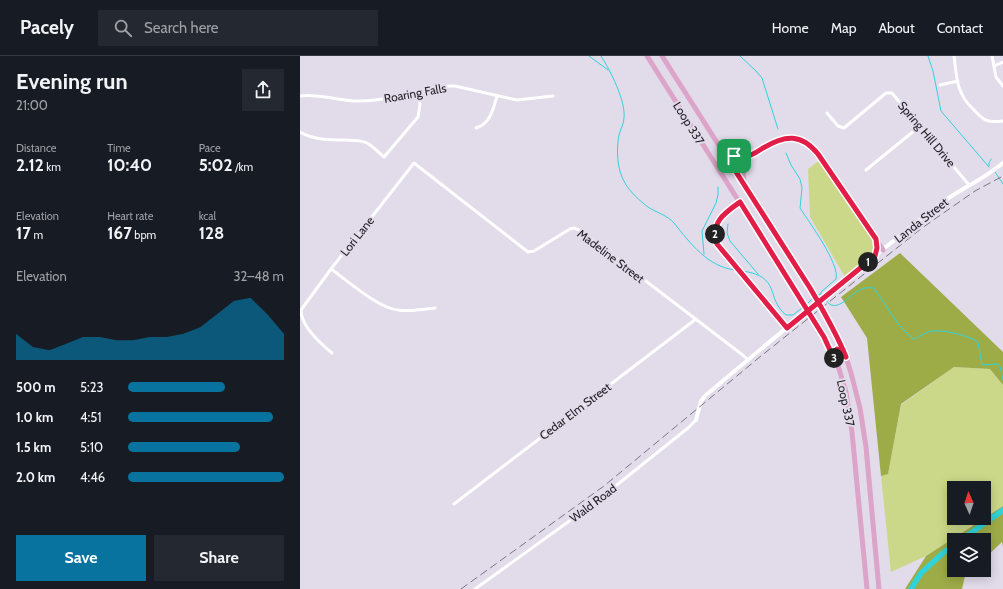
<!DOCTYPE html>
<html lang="en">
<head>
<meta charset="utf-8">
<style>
	body { margin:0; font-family:Cabin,sans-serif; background:#242831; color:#f1f3f6; height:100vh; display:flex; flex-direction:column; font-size:15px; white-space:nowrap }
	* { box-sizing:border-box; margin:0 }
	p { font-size:13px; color:#9ea1a6 }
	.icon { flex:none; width:22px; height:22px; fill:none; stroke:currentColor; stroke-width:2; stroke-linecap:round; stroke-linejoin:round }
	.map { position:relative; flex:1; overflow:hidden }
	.sheet { display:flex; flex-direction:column; background:#171b24; width:300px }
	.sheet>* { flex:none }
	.needle { width:26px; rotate:357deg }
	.fabs { position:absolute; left:647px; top:425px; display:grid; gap:8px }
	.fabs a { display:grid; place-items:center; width:44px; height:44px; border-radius:0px; background:#171b24; box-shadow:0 2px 10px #0003; font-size:20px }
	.pin { position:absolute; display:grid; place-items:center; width:34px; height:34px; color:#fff; margin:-17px; border-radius:8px; box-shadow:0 2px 6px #0006 }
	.km { position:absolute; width:20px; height:20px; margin:-10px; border-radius:50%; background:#222; color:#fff; font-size:11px; line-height:20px; text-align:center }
	.round { display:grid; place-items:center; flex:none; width:42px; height:42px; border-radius:0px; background:#242831 }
	.overview { display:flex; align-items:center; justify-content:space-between; height:68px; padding:0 16px }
	h1 { font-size:22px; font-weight:700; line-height:30px }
	.figures { display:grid; grid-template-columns:repeat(3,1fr); gap:6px; height:68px; padding:4px 16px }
	.figures div { display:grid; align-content:center }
	.figures b { font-size:17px; font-weight:700 }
	.figures small { font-size:11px; font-weight:400 }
	.figures p { font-size:11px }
	.chart { height:112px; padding:8px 16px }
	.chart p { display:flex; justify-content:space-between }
	.chart svg { width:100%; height:72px; margin-top:4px; fill:#08739f; opacity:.7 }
	.button { display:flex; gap:8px; margin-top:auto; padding:8px 16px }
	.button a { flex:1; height:46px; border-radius:0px; background:#08739f; color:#fff; font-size:16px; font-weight:700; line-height:46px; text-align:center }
	.button a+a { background:#242831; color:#f1f3f6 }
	ul { padding:0 16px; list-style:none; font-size:13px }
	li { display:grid; grid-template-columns:64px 48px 1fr; align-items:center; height:30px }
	li i { height:10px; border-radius:5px; background:#08739f }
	header { display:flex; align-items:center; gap:24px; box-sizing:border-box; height:56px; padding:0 20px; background:#171b24; border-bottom:1px solid #363941 }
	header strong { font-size:19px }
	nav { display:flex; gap:22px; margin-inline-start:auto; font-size:14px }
	.search { width:280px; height:36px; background:#242831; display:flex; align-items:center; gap:10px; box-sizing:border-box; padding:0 14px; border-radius:0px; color:#9ea1a6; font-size:15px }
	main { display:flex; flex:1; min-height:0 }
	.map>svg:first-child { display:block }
	.green { fill:#ccd889 }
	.forest { fill:#9eac48 }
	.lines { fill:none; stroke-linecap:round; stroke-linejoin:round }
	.stream { stroke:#30d3db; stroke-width:1 }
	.river { stroke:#30d3db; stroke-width:5.5 }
	.minor { stroke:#fff; stroke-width:3 }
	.tertiary { stroke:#fff; stroke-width:4 }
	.primary { stroke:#dca4c8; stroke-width:5 }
	.rail { stroke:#7b7680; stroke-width:1; stroke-dasharray:8 4; stroke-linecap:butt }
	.route-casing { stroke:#fff; stroke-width:8 }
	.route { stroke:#e11d48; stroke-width:5 }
	.labels { text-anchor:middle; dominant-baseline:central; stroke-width:4; stroke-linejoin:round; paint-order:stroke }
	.street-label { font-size:12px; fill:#252228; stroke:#e2dbea }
</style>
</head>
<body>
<header>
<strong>Pacely</strong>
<div class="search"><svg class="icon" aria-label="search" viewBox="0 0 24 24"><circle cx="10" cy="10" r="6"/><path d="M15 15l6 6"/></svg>Search here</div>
<nav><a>Home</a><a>Map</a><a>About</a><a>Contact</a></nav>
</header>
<main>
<section class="sheet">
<div class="overview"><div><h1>Evening run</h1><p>21:00</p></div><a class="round"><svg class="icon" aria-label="share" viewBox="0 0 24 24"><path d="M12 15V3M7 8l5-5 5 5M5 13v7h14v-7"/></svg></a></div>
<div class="figures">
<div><p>Distance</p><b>2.12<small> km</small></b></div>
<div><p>Time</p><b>10:40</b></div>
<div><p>Pace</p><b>5:02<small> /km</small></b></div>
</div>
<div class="figures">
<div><p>Elevation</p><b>17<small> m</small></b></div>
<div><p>Heart rate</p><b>167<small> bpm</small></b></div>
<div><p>kcal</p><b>128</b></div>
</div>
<div class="chart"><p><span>Elevation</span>32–48 m</p>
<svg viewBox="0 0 160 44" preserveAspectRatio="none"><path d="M0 44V28L10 36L20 38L30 34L40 30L50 30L60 32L70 32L80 30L90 30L100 28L110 24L120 16L130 8L140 6L150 16L160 28V44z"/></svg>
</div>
<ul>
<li><b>500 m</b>5:23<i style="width:62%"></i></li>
<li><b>1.0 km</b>4:51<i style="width:93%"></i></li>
<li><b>1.5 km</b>5:10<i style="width:72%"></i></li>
<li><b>2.0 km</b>4:46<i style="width:100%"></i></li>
</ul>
<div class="button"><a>Save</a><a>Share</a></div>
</section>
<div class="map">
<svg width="703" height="533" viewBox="0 0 703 533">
	<rect width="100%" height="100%" fill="#e2dbea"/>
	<g class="green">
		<path d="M 520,104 L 573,181 L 576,188 L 574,197 L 545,221 L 510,161 L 508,113 Z"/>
		<path d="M 654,311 L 690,313 L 703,329 L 703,450 L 684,462 L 684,432 L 654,432 L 654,462 L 684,462 L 626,500 L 591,516 L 581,420 L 588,417 L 601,349 Z"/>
	</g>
	<g class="forest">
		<path d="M 600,197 L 703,296 L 703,329 L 690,313 L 654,311 L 601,348 L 588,418 L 581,420 L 567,282 L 541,241 Z"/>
		<path d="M 703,450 L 703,491 L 702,486 L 684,503 L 684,484 L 654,484 L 654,514 L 672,514 L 665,520 L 662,533 L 605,533 L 626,500 Z"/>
	</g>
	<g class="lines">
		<g class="stream">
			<path d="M 289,0 L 308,14"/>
			<path d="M 301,0 C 310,14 326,45 324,62 C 324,68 320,74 319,79 C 316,94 317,114 325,127 C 330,136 340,145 348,151 C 357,157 367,159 374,167 C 390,187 408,211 435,214"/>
			<path d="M 440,0 L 456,15 L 462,22 L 478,73"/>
			<path d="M 628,0 L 633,15 L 641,55 L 689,111"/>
			<path d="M 486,97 L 491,109 L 500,123 L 502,132 L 500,152 C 509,166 540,208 536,223 L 521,236 L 521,238 L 517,239"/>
			<path d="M 689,110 L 689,107 L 691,103"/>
			<path d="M 695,116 L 703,128"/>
			<path d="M 428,168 L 427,177 L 430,185 L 458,218"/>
			<path d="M 404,198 L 402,175 L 416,147 L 418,139 L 418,131"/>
			<path d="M 442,215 C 482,220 465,242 486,259 L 493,259 L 503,251"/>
			<path d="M 526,244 C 535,259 549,240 558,235 C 563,232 568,231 574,232 L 598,268 L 613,283 C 620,281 622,278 628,276 C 639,272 668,279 678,286 L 682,309 L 698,308 L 700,310 L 703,324"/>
			<path d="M 507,248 L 513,242"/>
		</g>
		<g class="river">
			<path d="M 661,484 L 703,454"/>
			<path d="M 611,533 L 621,517 L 643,497 L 654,489"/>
		</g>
		<g class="minor">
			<path d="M 654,0 C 656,13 656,29 663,40 C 665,45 669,49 673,53 C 684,65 687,67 703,65"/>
			<path d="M 692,0 L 696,21 L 703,30"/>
			<path d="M 694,10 L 703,6"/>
			<path d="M 640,29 L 658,25"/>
			<path d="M 0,40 C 16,37 40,45 58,45 C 71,45 85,43 98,40 C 118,36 135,29 155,30 L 217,44 L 253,40"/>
			<path d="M 527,57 L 538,70 L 544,72 L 586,37 L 592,37 L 669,129"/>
			<path d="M 176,72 C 191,67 193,53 197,40"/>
			<path d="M 0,76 C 14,84 29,84 46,84 C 53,85 61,84 67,87 C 74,91 79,97 84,101 L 118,61 L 120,48 L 117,35"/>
			<path d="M 566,114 L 620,70"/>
			<path d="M 31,213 C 48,225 78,252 98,254 C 110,256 123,253 135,252"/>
			<path d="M 32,297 C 21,288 1,270 1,254 L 31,213 L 114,107 L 228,196 L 234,195 L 270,173 L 274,172 L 279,174 L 444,300 L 448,304"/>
			<path d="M 154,448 L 396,263"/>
			<path d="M 175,533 L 293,448 L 388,372 L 396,364"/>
		</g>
		<path class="tertiary" d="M 396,364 L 401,345 L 406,339 C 482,275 559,212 637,150 C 658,134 683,124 703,107"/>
		<g class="primary">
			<path d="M 347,0 L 498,239 L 526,285 L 539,313 L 546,336 L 552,376 L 567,533"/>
			<path d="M 362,0 L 516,242 L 530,267 L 545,298 L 551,317 L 560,352 L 566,391 L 579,533"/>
			<path d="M 422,95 C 429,98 436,102 443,101 C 451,101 457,96 463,92 C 485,79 501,77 518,98 L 583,194"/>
			<path d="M 444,126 C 442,114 443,110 450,100"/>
			<path d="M 440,147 C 423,158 411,166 417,188 L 487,272"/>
			<path d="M 575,200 L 577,192 L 577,186"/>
		</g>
		<path class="rail" d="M 161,533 L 304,430 L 461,300 L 622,172 L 675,135 L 703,120"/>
	</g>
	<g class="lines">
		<g class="route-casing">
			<path id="route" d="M 434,100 C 437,101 440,102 443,101 C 450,101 457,96 463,92 C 485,79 501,77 518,98 L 576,183 L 577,192 L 575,200 L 487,272 L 417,188 C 411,166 423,158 440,146 L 524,281 L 534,303 L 534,296 L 537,293 L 542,295 L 546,301 C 536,276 523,254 510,232 L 422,94 L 434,100"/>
		</g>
		<use href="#route" class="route"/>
	</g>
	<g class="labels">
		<g class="street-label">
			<text transform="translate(115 37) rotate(-10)">Roaring Falls</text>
			<text transform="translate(389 67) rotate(58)">Loop 337</text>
			<text transform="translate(627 78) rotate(50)">Spring Hill Drive</text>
			<text transform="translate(621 164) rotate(-38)">Landa Street</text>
			<text transform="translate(57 180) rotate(-52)">Lori Lane</text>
			<text transform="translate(311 200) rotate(37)">Madeline Street</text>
			<text transform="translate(546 347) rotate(78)">Loop 337</text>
			<text transform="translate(275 355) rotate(-37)">Cedar Elm Street</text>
			<text transform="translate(293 447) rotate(-37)">Wald Road</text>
		</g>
	</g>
</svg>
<div class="fabs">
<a><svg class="needle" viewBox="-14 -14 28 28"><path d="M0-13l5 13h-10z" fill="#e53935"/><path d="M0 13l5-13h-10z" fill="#9ea1a6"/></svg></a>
<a><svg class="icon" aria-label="layers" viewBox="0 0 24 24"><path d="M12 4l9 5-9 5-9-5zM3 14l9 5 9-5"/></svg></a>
</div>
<div class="pin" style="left:434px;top:100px;background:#1e9e55"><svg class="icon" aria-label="arrive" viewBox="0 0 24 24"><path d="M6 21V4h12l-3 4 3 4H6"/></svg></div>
<b class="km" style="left:568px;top:206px">1</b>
<b class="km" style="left:415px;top:178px">2</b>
<b class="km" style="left:534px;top:302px">3</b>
</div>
</main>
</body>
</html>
